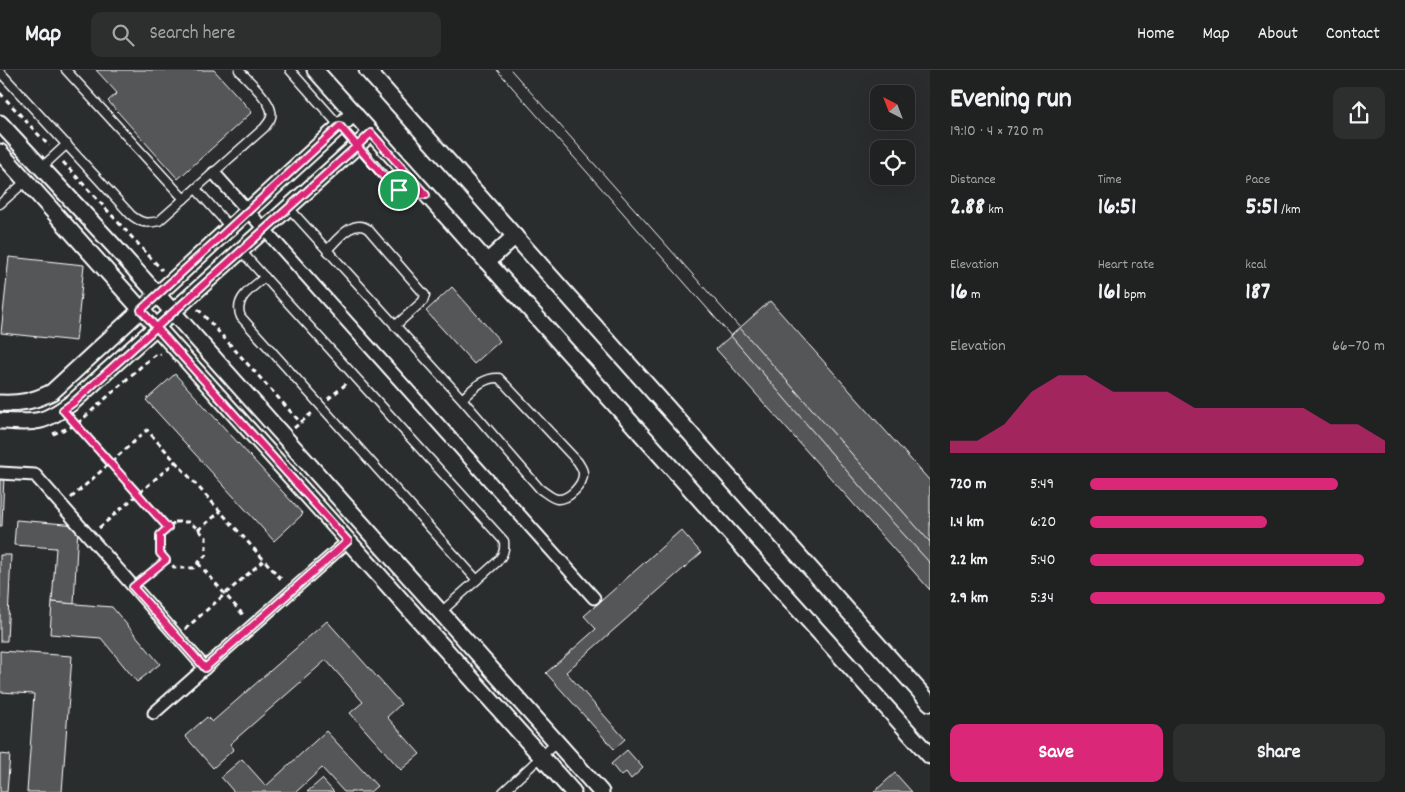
<!DOCTYPE html>
<html lang="en">
<head>
<meta charset="utf-8">
<style>
	body { margin:0; font-family:Dekko,sans-serif; background:#2d2f2f; color:#f1f3f6; height:100vh; display:flex; flex-direction:column; font-size:19px; white-space:nowrap }
	* { box-sizing:border-box; margin:0 }
	p { font-size:16px; color:#a2a4a5 }
	.icon { flex:none; width:28px; height:28px; fill:none; stroke:currentColor; stroke-width:2; stroke-linecap:round; stroke-linejoin:round }
	.map { position:relative; flex:1; overflow:hidden }
	.sheet { display:flex; flex-direction:column; background:#202222; width:475px }
	.sheet>* { flex:none }
	.needle { width:32px; rotate:318deg }
	.buttons { position:absolute; left:870px; top:15px; display:grid; gap:10px }
	.buttons a { display:grid; place-items:center; width:45px; height:45px; border-radius:10px; background:#202222; box-shadow:0 5px 20px #0002,0 0 0 1px #3d3f40; font-size:25px }
	.pin { position:absolute; display:grid; place-items:center; width:42px; height:42px; color:#fff; margin:-21px; border:2px solid #fff; border-radius:50%; box-shadow:0 1px 5px #0007 }
	.round { display:grid; place-items:center; flex:none; width:52px; height:52px; border-radius:10px; background:#2d2f2f }
	.summary { display:flex; align-items:center; justify-content:space-between; height:85px; padding:0 20px }
	h1 { font-size:28px; font-weight:700; line-height:38px }
	.stats { display:grid; grid-template-columns:repeat(3,1fr); gap:8px; height:85px; padding:5px 20px }
	.stats div { display:grid; align-content:center }
	.stats b { font-size:25px; font-weight:700 }
	.stats small { font-size:14px; font-weight:400 }
	.stats p { font-size:14px }
	.chart { height:140px; padding:10px 20px }
	.chart p { display:flex; justify-content:space-between }
	.chart svg { width:100%; height:90px; margin-top:5px; fill:#db2777; opacity:.7 }
	.cta { display:flex; gap:10px; margin-top:auto; padding:10px 20px }
	.cta a { flex:1; height:58px; border-radius:10px; background:#db2777; color:#fff; font-size:20px; font-weight:700; line-height:58px; text-align:center }
	.cta a+a { background:#2d2f2f; color:#f1f3f6 }
	ul { padding:0 20px; list-style:none; font-size:16px }
	li { display:grid; grid-template-columns:80px 60px 1fr; align-items:center; height:38px }
	li i { height:12px; border-radius:6px; background:#db2777 }
	header { display:flex; align-items:center; gap:30px; box-sizing:border-box; height:70px; padding:0 25px; background:#202222; border-bottom:1px solid #3d3f40 }
	header strong { font-size:24px }
	nav { display:flex; gap:28px; margin-inline-start:auto; font-size:18px }
	.search { width:350px; height:45px; background:#2d2f2f; display:flex; align-items:center; gap:12px; box-sizing:border-box; padding:0 18px; border-radius:10px; color:#a2a4a5; font-size:19px }
	main { display:flex; flex:1; min-height:0 }
	.map>svg:first-child { display:block }
	.building { fill:#555758; stroke:#fff }
	.lines { fill:none; stroke-linecap:round; stroke-linejoin:round }
	.service-casing { stroke:#fff; stroke-width:11 }
	.pedestrian-casing { stroke:#fff; stroke-width:15 }
	.minor-casing { stroke:#fff; stroke-width:19 }
	.path { stroke:#fff; stroke-width:3; stroke-dasharray:5 4; stroke-linecap:butt }
	.service { stroke:#2a2d2e; stroke-width:8 }
	.pedestrian { stroke:#2a2d2e; stroke-width:11 }
	.minor { stroke:#2a2d2e; stroke-width:15 }
	.tram { stroke:#fff; stroke-width:1 }
	.route-casing { stroke:#fff; stroke-width:10 }
	.route { stroke:#db2777; stroke-width:6 }
</style>
</head>
<body>
<header>
<strong>Map</strong>
<div class="search"><svg class="icon" aria-label="search" viewBox="0 0 24 24"><circle cx="10" cy="10" r="6"/><path d="M15 15l6 6"/></svg>Search here</div>
<nav><a>Home</a><a>Map</a><a>About</a><a>Contact</a></nav>
</header>
<main>
<div class="map">
<svg width="930" height="722" viewBox="0 0 930 722">
	<rect width="100%" height="100%" fill="#2a2d2e"/>
	<filter id="ink" filterUnits="userSpaceOnUse"><feTurbulence type="fractalNoise" baseFrequency=".02" numOctaves="2"/><feDisplacementMap in="SourceGraphic" scale="10" xChannelSelector="R" yChannelSelector="G"/><feConvolveMatrix kernelMatrix="1 2 1 2 8 2 1 2 1" color-interpolation-filters="sRGB"/></filter>
	<g filter="url(#ink)">
		<g class="building">
			<path d="M 96,0 L 214,0 L 252,42 L 178,109 L 108,31 L 117,23 Z"/>
			<path d="M 9,187 L 84,195 L 76,271 L 1,263 Z"/>
			<path d="M 452,217 L 500,271 L 474,294 L 426,241 Z"/>
			<path d="M 770,231 L 930,411 L 930,520 L 716,279 Z"/>
			<path d="M 175,304 L 303,444 L 274,471 L 146,330 Z"/>
			<path d="M 0,405 L 4,405 L 2,456 L 0,456 Z"/>
			<path d="M 16,450 L 78,455 L 74,534 L 52,532 L 56,478 L 14,475 Z"/>
			<path d="M 681,460 L 701,483 L 566,602 L 625,669 L 614,679 L 546,603 L 596,559 L 584,546 Z"/>
			<path d="M 0,485 L 11,485 L 7,571 L 0,571 Z"/>
			<path d="M 52,532 L 112,537 L 160,594 L 137,612 L 101,568 L 50,564 Z"/>
			<path d="M 327,551 L 401,634 L 387,647 L 420,684 L 401,700 L 350,643 L 363,632 L 326,590 L 230,674 L 234,679 L 213,698 L 185,666 L 207,647 L 212,652 Z"/>
			<path d="M 0,581 L 72,586 L 62,722 L 27,722 L 34,624 L 0,622 Z"/>
			<path d="M 326,661 L 377,716 L 370,722 L 344,722 L 322,698 L 296,722 L 234,722 L 221,707 L 242,689 L 266,716 Z"/>
			<path d="M 627,680 L 643,698 L 631,709 L 626,702 L 621,706 L 611,694 Z"/>
			<path d="M 0,684 L 10,685 L 7,722 L 0,722 Z"/>
			<path d="M 895,703 L 912,722 L 874,722 Z"/>
			<path d="M 322,709 L 334,722 L 307,722 Z"/>
		</g>
		<g class="lines">
			<g class="service-casing">
				<g id="service">
					<path d="M 66,0 L 184,129"/>
					<path d="M 290,0 L 393,116 L 411,124 L 426,125"/>
					<path d="M 0,2 L 131,145 C 141,153 146,154 159,151 L 264,58 C 268,53 273,48 271,41 C 269,29 247,9 239,0"/>
					<path d="M 41,98 L 67,74"/>
					<path d="M 196,119 L 230,157"/>
					<path d="M 0,134 L 26,111"/>
					<path d="M 289,138 L 462,329 L 540,419 C 545,422 551,428 557,429 C 569,430 584,414 583,403 C 583,399 580,396 578,392 L 499,308 C 483,307 473,319 462,329"/>
					<path d="M 327,180 C 337,170 353,148 368,159 L 425,225 L 423,231 L 395,256"/>
					<path d="M 241,181 L 504,471 C 505,481 503,485 497,492 L 441,542"/>
					<path d="M 265,207 C 252,218 233,229 241,247 L 477,510"/>
					<path d="M 503,722 L 557,672"/>
				</g>
			</g>
			<g class="pedestrian-casing">
				<g id="pedestrian">
					<path d="M 214,103 L 594,528"/>
					<path d="M 0,403 L 35,405 L 205,598"/>
					<path d="M 154,643 L 348,471"/>
				</g>
			</g>
			<g class="minor-casing">
				<g id="minor">
					<path d="M 315,0 L 930,686"/>
					<path d="M 367,0 L 930,633"/>
					<path d="M 0,53 L 113,175 L 601,722"/>
					<path d="M 0,82 L 573,722"/>
					<path d="M 487,192 L 515,166"/>
					<path d="M 0,333 C 20,334 34,331 52,322 L 354,43"/>
					<path d="M 0,351 C 36,353 44,354 74,331 L 371,63"/>
				</g>
			</g>
			<g class="path">
				<path d="M 0,23 L 49,76"/>
				<path d="M 63,92 L 162,200"/>
				<path d="M 198,239 L 301,353"/>
				<path d="M 328,329 L 346,314"/>
				<path d="M 71,350 L 168,458"/>
				<path d="M 294,358 L 312,343"/>
				<path d="M 53,364 L 76,355 L 146,292 L 155,285 L 161,284"/>
				<path d="M 71,428 L 147,360 L 283,511"/>
				<path d="M 175,452 L 190,452 L 206,467 L 206,485 L 193,498 L 175,498 L 160,483 L 160,465 Z"/>
				<path d="M 99,458 L 176,391"/>
				<path d="M 198,460 L 221,441"/>
				<path d="M 198,493 L 245,547"/>
				<path d="M 144,508 L 166,490"/>
				<path d="M 185,559 L 264,490"/>
			</g>
			<use href="#service" class="service"/>
			<use href="#pedestrian" class="pedestrian"/>
			<use href="#minor" class="minor"/>
			<g class="tram">
				<path d="M 497,0 L 706,237 L 864,421 L 930,493"/>
				<path d="M 511,0 L 930,472"/>
			</g>
		</g>
	</g>
	<g class="lines" filter="url(#ink)">
		<g class="route-casing">
			<path id="route" d="M 399,120 L 384,107 L 357,76 C 263,161 168,246 74,332 L 63,340 L 168,458 L 160,465 L 160,483 L 166,490 L 133,517 L 205,598 L 348,471 L 156,257 L 141,240 L 340,56 L 357,76 L 371,63 L 426,125 L 411,124 L 399,120"/>
		</g>
		<use href="#route" class="route"/>
	</g>
</svg>
<div class="buttons">
<a><svg class="needle" viewBox="-14 -14 28 28"><path d="M0-13l5 13h-10z" fill="#e53935"/><path d="M0 13l5-13h-10z" fill="#a2a4a5"/></svg></a>
<a><svg class="icon" aria-label="locate" viewBox="0 0 24 24"><circle cx="12" cy="12" r="6"/><path d="M12 2v4M12 18v4M2 12h4M18 12h4"/></svg></a>
</div>
<div class="pin" style="left:399px;top:120px;background:#1e9e55"><svg class="icon" aria-label="arrive" viewBox="0 0 24 24"><path d="M6 21V4h12l-3 4 3 4H6"/></svg></div>
</div>
<section class="sheet">
<div class="summary"><div><h1>Evening run</h1><p>19:10 · 4 × 720 m</p></div><a class="round"><svg class="icon" aria-label="share" viewBox="0 0 24 24"><path d="M12 15V3M7 8l5-5 5 5M5 13v7h14v-7"/></svg></a></div>
<div class="stats">
<div><p>Distance</p><b>2.88<small> km</small></b></div>
<div><p>Time</p><b>16:51</b></div>
<div><p>Pace</p><b>5:51<small> /km</small></b></div>
</div>
<div class="stats">
<div><p>Elevation</p><b>16<small> m</small></b></div>
<div><p>Heart rate</p><b>161<small> bpm</small></b></div>
<div><p>kcal</p><b>187</b></div>
</div>
<div class="chart"><p><span>Elevation</span>66–70 m</p>
<svg viewBox="0 0 160 44" preserveAspectRatio="none"><path d="M0 44V38L10 38L20 30L30 14L40 6L50 6L60 14L70 14L80 14L90 22L100 22L110 22L120 22L130 22L140 30L150 30L160 38V44z"/></svg>
</div>
<ul>
<li><b>720 m</b>5:49<i style="width:84%"></i></li>
<li><b>1.4 km</b>6:20<i style="width:60%"></i></li>
<li><b>2.2 km</b>5:40<i style="width:93%"></i></li>
<li><b>2.9 km</b>5:34<i style="width:100%"></i></li>
</ul>
<div class="cta"><a>Save</a><a>Share</a></div>
</section>
</main>
</body>
</html>
